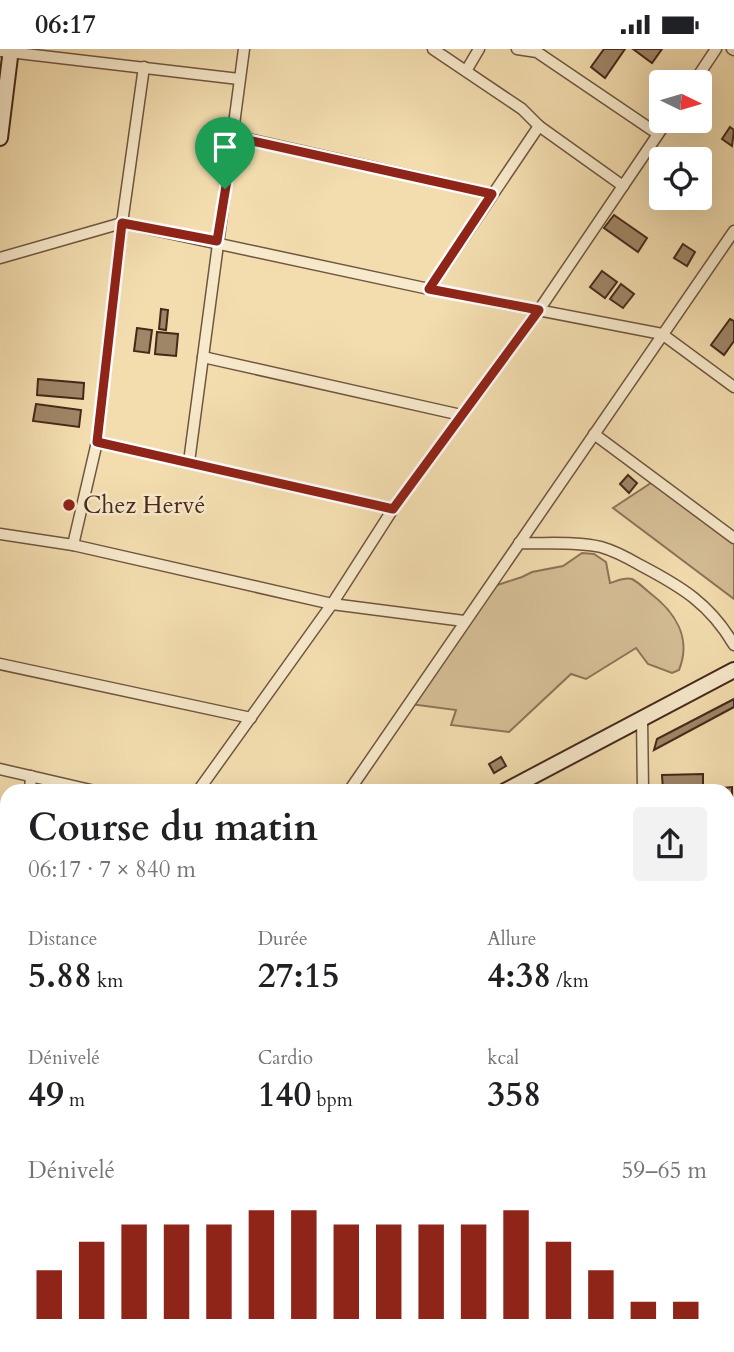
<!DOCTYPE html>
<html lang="fr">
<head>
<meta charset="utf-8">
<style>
	body { margin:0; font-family:Cardo,serif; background:#f2f2f2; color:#202124; height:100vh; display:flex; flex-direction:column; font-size:26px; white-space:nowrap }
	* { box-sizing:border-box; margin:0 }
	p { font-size:23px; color:#757577 }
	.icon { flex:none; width:38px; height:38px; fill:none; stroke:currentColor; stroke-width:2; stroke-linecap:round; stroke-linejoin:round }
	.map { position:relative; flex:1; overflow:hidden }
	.drawer { position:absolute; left:0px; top:735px; width:735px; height:569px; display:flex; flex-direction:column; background:#fff; border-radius:21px 21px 0 0; box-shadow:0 7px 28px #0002 }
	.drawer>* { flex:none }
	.needle { width:46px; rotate:95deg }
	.tools { position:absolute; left:649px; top:21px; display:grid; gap:14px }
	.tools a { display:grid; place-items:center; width:63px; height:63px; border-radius:7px; background:#fff; box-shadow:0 7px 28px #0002; font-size:35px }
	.pin { position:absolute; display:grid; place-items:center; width:60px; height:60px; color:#fff; margin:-72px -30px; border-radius:50% 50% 50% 0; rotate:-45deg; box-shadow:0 0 7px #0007 }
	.pin .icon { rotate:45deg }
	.round { display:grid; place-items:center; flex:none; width:74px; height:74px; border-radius:7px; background:#f2f2f2 }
	.summary { display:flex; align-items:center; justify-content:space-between; height:119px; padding:0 28px }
	h1 { font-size:38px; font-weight:600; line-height:52px }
	.metrics { display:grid; grid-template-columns:repeat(3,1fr); gap:10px; height:119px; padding:7px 28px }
	.metrics div { display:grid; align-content:center }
	.metrics b { font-size:35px; font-weight:600 }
	.metrics small { font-size:19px; font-weight:400 }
	.metrics p { font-size:19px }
	.chart { height:196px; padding:14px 28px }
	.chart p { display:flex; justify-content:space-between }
	.chart svg { width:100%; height:126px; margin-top:7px; stroke:#8f2418; stroke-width:6 }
	.status { display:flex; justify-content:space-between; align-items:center; height:49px; padding:0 35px; background:#fff; direction:ltr }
	.status svg { height:19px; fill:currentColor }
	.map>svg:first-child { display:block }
	.green { fill:#d5be96; stroke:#8d7358; stroke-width:2 }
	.building { fill:#9f8667; stroke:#45281a; stroke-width:2 }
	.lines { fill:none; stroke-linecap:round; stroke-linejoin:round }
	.street-casing { stroke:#70553f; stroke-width:13 }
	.secondary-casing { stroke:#45281a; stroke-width:18 }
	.street { stroke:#f7e9cb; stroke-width:10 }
	.secondary { stroke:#f7e9cb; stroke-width:14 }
	.route-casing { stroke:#fff; stroke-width:14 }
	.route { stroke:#8f2418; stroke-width:9 }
	.poi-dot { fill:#8f2418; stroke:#f7e9cb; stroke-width:2.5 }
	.labels { text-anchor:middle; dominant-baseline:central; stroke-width:5; stroke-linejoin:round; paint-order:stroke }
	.poi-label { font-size:24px; fill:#45281a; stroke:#f7e9cb; text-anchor:start }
</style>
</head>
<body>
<div class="status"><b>06:17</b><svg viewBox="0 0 49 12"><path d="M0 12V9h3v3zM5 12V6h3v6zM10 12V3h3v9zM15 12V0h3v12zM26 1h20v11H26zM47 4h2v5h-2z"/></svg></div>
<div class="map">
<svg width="734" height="1303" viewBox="0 0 734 1303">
	<rect width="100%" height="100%" fill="#f3ddaf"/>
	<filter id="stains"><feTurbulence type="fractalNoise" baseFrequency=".00286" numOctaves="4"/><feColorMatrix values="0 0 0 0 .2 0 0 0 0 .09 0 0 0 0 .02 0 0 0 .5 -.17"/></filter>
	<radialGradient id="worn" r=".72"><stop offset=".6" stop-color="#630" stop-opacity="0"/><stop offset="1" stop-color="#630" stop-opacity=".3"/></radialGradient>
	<g class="green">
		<path d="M 654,432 L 734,493 L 734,550 L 613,459 Z"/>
		<path d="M 582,504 L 594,505 L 606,513 L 610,534 C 617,532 624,528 632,530 C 638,533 645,540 650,544 C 675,563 692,589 679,621 L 672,624 L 648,615 L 636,599 L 586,630 L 571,625 L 509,683 L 451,676 L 456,661 L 410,655 L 491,538 L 522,528 L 532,523 L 563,517 Z"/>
	</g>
	<g class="building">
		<path d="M 604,0 L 625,0 L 605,29 L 591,18 Z"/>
		<path d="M 633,0 L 662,0 L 652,14 Z"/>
		<path d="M 730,78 L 734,81 L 732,97 L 722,90 Z"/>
		<path d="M 614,166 L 647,189 L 638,203 L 604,179 Z"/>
		<path d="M 683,195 L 695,203 L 687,217 L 674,209 Z"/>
		<path d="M 602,222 L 617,233 L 605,249 L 590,238 Z"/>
		<path d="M 621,235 L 634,245 L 623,259 L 610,250 Z"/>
		<path d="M 161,260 L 168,261 L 166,281 L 159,280 Z"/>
		<path d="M 730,270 L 734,272 L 734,292 L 724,306 L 711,296 Z"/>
		<path d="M 137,279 L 152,281 L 149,304 L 134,302 Z"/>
		<path d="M 157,283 L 178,285 L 176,307 L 155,305 Z"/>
		<path d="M 38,330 L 84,334 L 83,350 L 37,346 Z"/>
		<path d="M 36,355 L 81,361 L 79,378 L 33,372 Z"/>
		<path d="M 628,426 L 637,434 L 629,444 L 620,435 Z"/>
		<path d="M 734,650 L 734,658 L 654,701 L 657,690 Z"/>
		<path d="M 501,708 L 506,717 L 494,724 L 489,715 Z"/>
		<path d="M 703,725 L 703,742 L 663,742 L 662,726 Z"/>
		<path d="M 732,738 L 732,765 L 728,765 L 728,742 L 723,742 L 723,739 Z"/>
	</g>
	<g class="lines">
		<g class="street-casing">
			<g id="street">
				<path d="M 433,0 L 522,60 L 539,77 L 623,137"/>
				<path d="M 517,0 L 537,3 L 658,85"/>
				<path d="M 732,0 L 734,1"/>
				<path d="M 0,2 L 239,30"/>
				<path d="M 466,22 L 479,0"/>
				<path d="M 694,33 L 716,0"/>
				<path d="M 234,87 L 492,145"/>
				<path d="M 0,209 L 122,174 L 429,240 L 662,285 L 734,338"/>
				<path d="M 429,240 L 539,77"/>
				<path d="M 203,308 L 461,366"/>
				<path d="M 594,385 L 734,489"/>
				<path d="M 97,393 L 393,460"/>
				<path d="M 189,413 L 244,0"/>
				<path d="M 0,485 L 73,496 L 332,555 L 464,572"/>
				<path d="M 519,494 C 545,495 575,492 601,498 C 615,502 628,509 640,516 C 682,538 710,555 734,596"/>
				<path d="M 73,496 L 97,393 L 122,174 L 144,18"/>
				<path d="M 0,615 L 251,669"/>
				<path d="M 642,669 L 643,742"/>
				<path d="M 0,720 L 95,742"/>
				<path d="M 30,742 L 31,727"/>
				<path d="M 198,742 L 332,555 L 393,460 L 539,261 L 667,72"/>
				<path d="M 349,742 L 734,182"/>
				<path d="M 728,835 L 734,834"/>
				<path d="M 0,898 L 7,893"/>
				<path d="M 728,1056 L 734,1032"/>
				<path d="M 0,1208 L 7,1159"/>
				<path d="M 0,1282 L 7,1284"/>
				<path d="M 72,1297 L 103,1303"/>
				<path d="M 236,1297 L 250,1303"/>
				<path d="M 554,1297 L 557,1303"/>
				<path d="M 122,1303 L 123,1297"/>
				<path d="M 341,1303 L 343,1297"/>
				<path d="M 451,1303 L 452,1297"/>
				<path d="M 570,1303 L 571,1297"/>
			</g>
		</g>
		<g class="secondary-casing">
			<g id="secondary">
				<path d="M 0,89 L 11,0"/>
				<path d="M 505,742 L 734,621"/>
				<path d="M 0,1088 L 7,1083"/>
			</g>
		</g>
		<use href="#street" class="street"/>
		<use href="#secondary" class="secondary"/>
	</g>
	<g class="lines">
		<g class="route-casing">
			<path id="route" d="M 234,88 L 492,145 L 429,240 L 539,261 L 393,460 L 97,393 L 122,174 L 217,192 Z"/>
		</g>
		<use href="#route" class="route"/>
	</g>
	<circle class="poi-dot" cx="69" cy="456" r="7"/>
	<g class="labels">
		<g class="poi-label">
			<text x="83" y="456">Chez Hervé</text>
		</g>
	</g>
	<rect width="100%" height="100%" filter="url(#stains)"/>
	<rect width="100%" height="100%" fill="url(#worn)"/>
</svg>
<div class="tools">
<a><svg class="needle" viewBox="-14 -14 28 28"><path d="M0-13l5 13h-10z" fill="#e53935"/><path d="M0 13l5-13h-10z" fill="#757577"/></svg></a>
<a><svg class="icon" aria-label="locate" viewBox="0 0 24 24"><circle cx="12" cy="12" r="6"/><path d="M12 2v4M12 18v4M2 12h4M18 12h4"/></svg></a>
</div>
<div class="pin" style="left:225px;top:140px;background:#1e9e55"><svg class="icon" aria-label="arrive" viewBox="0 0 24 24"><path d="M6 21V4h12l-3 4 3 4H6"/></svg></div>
<section class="drawer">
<div class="summary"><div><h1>Course du matin</h1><p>06:17 · 7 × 840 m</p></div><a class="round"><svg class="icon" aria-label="share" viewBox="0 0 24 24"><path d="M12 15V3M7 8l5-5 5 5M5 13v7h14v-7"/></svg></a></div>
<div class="metrics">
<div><p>Distance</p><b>5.88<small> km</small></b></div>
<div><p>Durée</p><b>27:15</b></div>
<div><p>Allure</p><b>4:38<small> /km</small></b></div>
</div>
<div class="metrics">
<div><p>Dénivelé</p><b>49<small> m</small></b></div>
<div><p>Cardio</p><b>140<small> bpm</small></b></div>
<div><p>kcal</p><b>358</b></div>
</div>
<div class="chart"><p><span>Dénivelé</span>59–65 m</p>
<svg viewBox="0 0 160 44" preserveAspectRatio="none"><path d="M5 44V27M15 44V17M25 44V11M35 44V11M45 44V11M55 44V6M65 44V6M75 44V11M85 44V11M95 44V11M105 44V11M115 44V6M125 44V17M135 44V27M145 44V38M155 44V38"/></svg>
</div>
</section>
</div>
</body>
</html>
